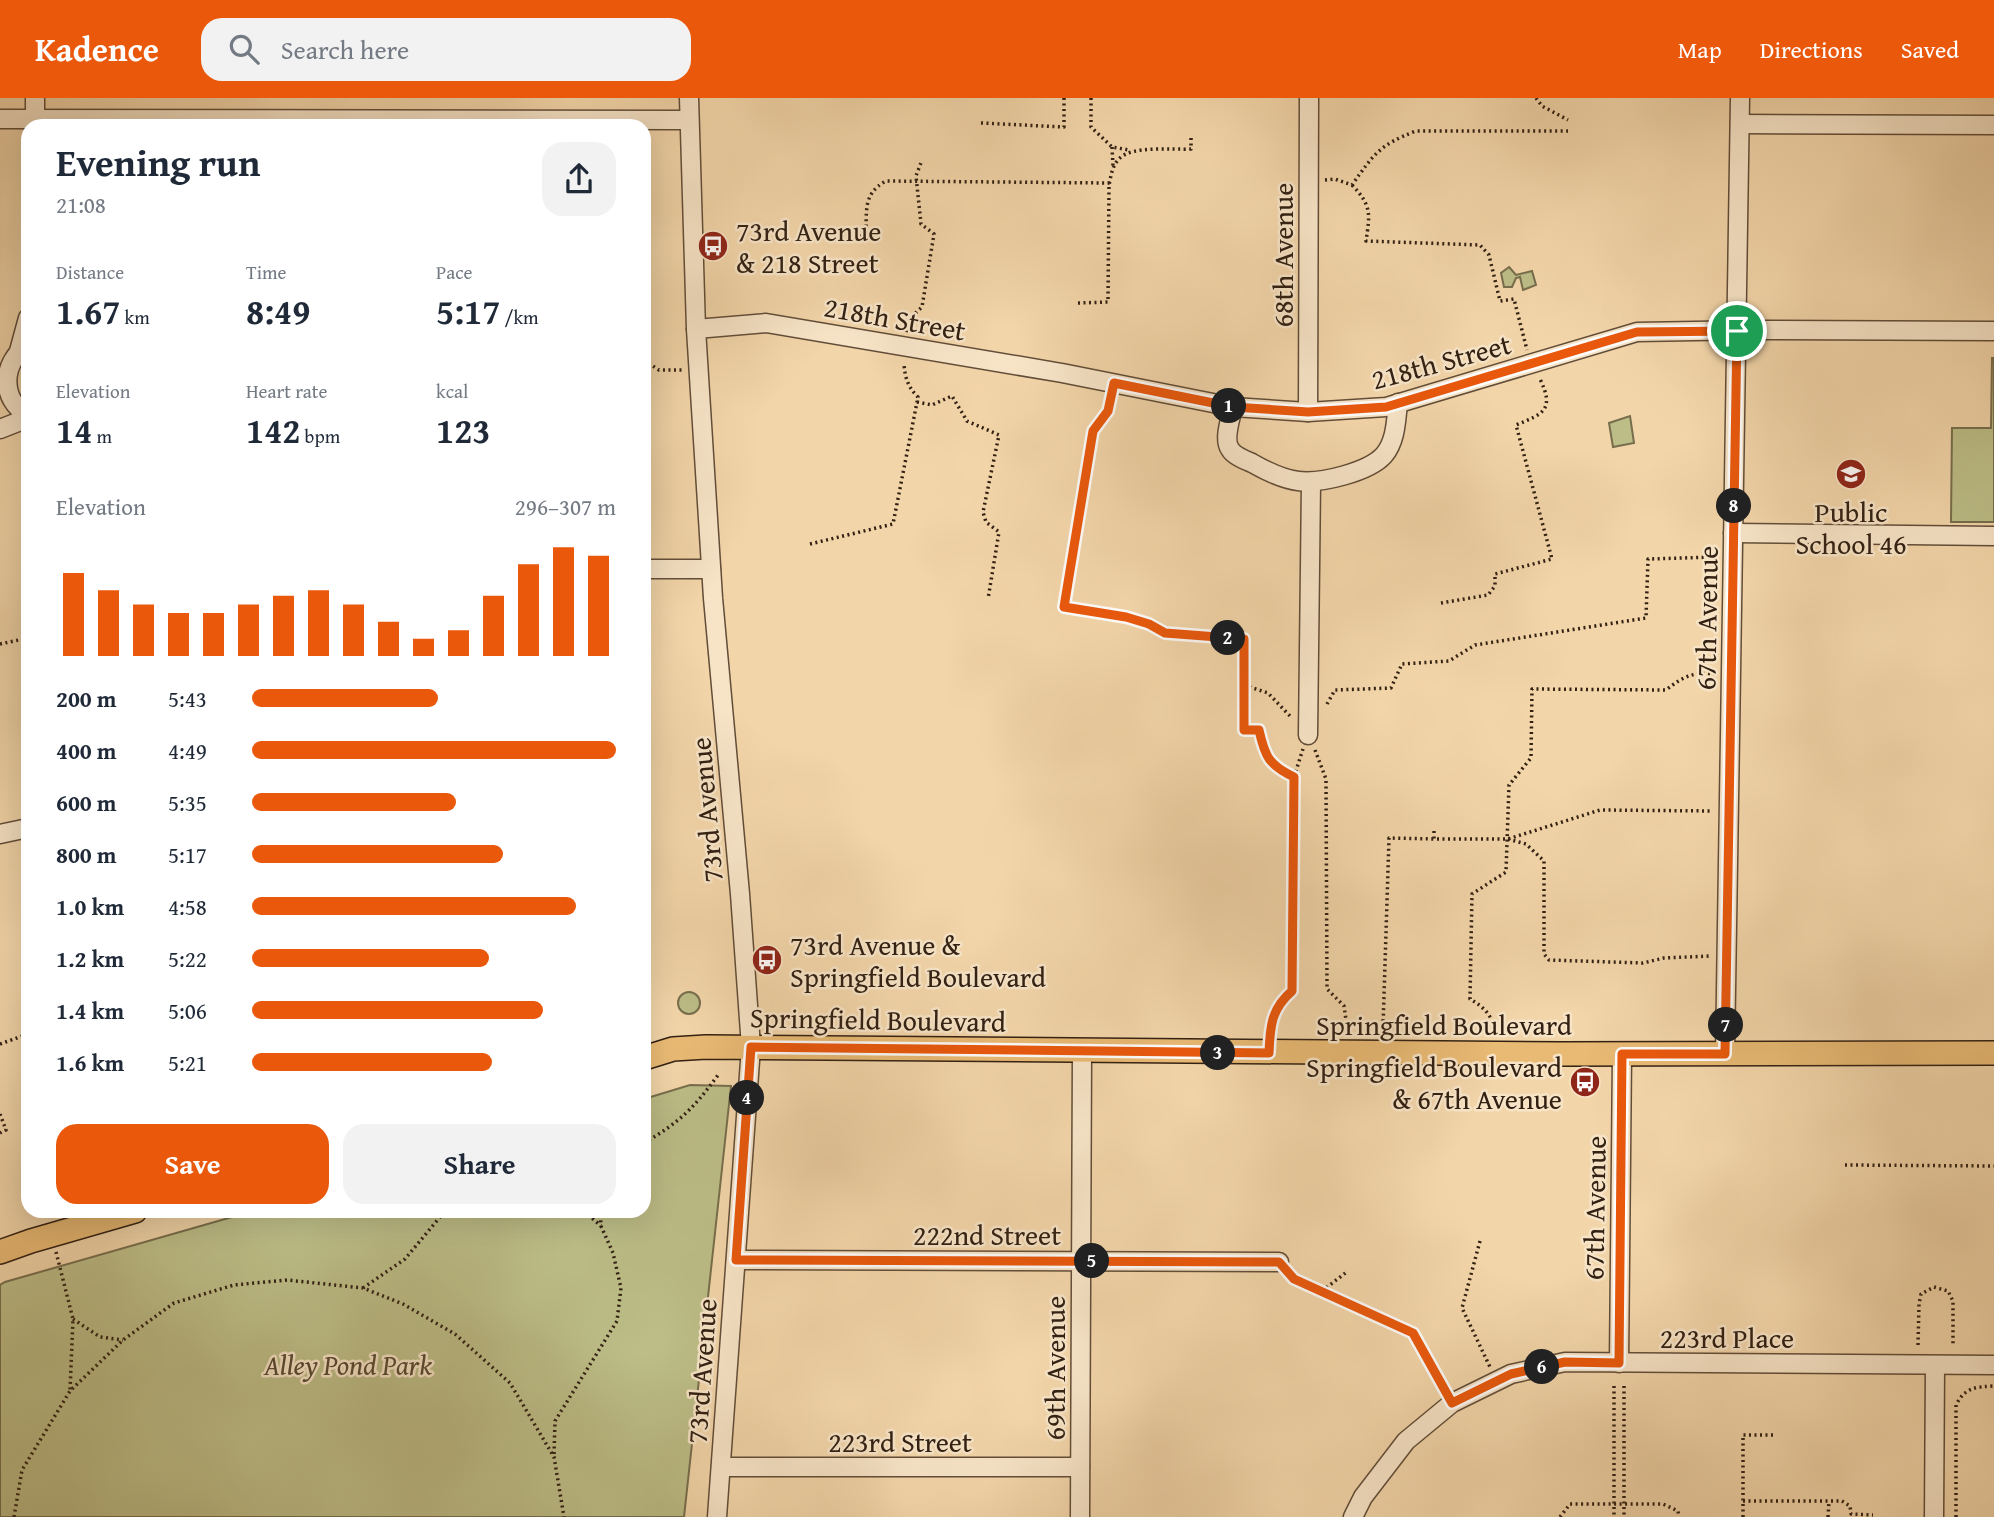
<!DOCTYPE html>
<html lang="en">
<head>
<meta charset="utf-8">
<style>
	body { margin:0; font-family:"Gentium Book Plus",serif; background:#f2f2f3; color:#1f2937; height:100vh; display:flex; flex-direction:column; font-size:26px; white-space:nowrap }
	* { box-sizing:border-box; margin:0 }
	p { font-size:23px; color:#747a83 }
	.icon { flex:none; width:38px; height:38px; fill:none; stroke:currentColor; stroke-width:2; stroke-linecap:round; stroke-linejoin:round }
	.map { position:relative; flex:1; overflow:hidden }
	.sheet { position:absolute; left:21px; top:21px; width:630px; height:1099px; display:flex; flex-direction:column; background:#fff; border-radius:21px; box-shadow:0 7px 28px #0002 }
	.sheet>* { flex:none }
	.pin { position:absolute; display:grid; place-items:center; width:60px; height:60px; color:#fff; margin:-30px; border:4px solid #fff; border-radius:50%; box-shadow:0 2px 7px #0007 }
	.km { position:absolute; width:35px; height:35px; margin:-18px; border-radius:50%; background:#222; color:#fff; font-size:19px; line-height:35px; text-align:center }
	.round { display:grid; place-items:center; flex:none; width:74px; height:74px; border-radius:21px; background:#f2f2f3 }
	.overview { display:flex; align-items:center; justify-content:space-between; height:119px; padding:0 35px }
	h1 { font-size:38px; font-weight:600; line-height:52px }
	.metrics { display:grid; grid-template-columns:repeat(3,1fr); gap:10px; height:119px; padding:7px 35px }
	.metrics div { display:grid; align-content:center }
	.metrics b { font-size:35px; font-weight:600 }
	.metrics small { font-size:19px; font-weight:400 }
	.metrics p { font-size:19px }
	.chart { height:196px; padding:14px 35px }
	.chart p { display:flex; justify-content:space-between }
	.chart svg { width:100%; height:126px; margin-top:7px; stroke:#ea580c; stroke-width:6 }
	.action { display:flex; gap:14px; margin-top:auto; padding:14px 35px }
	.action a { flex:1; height:80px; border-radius:21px; background:#ea580c; color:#fff; font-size:28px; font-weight:600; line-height:80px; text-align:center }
	.action a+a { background:#f2f2f3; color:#1f2937 }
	ul { padding:0 35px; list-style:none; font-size:23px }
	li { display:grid; grid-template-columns:112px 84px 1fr; align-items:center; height:52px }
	li i { height:18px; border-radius:9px; background:#ea580c }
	header { display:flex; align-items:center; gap:42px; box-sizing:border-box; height:98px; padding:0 35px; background:#ea580c; color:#fff }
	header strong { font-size:33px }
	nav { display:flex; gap:38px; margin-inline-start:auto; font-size:24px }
	.search { width:490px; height:63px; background:#f2f2f3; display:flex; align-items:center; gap:18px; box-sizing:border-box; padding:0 24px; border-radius:21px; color:#747a83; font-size:26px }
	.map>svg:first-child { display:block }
	.green { fill:#bcbd87; stroke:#776e4d; stroke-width:2 }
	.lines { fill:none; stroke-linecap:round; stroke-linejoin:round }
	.minor-casing { stroke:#624d38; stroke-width:21 }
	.major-casing { stroke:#322013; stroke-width:26 }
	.path { stroke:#322013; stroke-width:3.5; stroke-dasharray:2 3.5; stroke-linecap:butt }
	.minor { stroke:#f7e4c7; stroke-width:18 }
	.major { stroke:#e9ba74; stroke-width:23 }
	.route-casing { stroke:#fff; stroke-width:14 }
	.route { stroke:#ea580c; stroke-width:9 }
	.labels { text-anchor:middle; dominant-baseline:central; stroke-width:5; stroke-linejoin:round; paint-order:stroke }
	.poi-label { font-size:28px; fill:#322013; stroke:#f7e4c7; text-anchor:start }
	.street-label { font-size:28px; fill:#322013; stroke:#f7e4c7 }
	.park-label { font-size:28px; font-style:italic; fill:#544730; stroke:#f7e4c7 }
</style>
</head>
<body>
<header>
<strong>Kadence</strong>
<div class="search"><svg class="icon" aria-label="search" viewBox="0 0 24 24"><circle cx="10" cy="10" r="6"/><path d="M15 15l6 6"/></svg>Search here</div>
<nav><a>Map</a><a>Directions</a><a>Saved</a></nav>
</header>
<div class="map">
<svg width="1994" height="1419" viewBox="0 0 1994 1419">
	<rect width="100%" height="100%" fill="#f2d5a9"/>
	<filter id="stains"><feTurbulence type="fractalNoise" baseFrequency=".00286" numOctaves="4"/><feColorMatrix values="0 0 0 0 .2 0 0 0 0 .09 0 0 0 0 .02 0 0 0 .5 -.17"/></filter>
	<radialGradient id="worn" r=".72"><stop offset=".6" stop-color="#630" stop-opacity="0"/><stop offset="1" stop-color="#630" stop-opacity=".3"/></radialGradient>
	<g class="green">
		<path d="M 1509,169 L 1516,177 L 1532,173 L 1536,187 L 1523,192 L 1520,179 L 1516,180 L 1512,189 L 1504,189 L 1501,175 Z"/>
		<path d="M 1992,260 L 1994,260 L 1994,424 L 1951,424 L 1952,330 L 1991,330 Z"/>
		<path d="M 1630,318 L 1634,345 L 1613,349 L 1609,325 Z"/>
		<circle cx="689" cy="905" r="11"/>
		<path d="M 690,987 L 731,988 L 684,1419 L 0,1419 L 0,1187 L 5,1184 L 253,1113 L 644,1113 L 644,1001 Z"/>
	</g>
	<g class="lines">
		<g class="minor-casing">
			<g id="minor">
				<path d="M 35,0 L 35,28"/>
				<path d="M 689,0 L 696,231 L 713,500 L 740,796 L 751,949 L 717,1419"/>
				<path d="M 0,21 L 689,22"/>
				<path d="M 1740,26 L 1994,27"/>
				<path d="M 696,231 L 766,225 L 1062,275 L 1233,309 L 1308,314 L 1386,309 L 1637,234 L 1753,232 L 1994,233"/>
				<path d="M 28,247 C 1,264 0,302 28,317"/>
				<path d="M 19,253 L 28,220"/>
				<path d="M 1233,309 C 1231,320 1223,341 1230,351 C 1234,358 1245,362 1252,365 C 1266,373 1282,381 1298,383 C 1320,386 1369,374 1384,357 C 1396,343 1396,322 1398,305"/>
				<path d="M 1308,314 L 1309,0"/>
				<path d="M 0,331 L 28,320"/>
				<path d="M 1733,435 L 1994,438"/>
				<path d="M 644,471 L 711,471"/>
				<path d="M 1308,637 L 1311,384"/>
				<path d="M 0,736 L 28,730"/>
				<path d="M 1725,956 L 1740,0"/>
				<path d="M 736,1162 L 1279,1164"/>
				<path d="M 1619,1265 L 1622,956"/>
				<path d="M 721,1369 L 1080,1369"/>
				<path d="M 1080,1419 L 1082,954"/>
				<path d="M 1353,1419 L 1363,1399 L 1406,1343 L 1452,1305 L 1511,1276 L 1565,1264 L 1994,1267"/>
				<path d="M 1934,1419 L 1935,1268"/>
			</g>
		</g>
		<g class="major-casing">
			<g id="major">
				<path d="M 644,960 L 673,951 L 706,949 L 1561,956 L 1994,955"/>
				<path d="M 0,1154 L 31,1143 L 135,1113"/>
			</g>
		</g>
		<g class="path">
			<path d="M 1091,0 L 1091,29 L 1112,49 L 1129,52"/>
			<path d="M 1536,0 L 1542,8 L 1568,22"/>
			<path d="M 981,25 L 1064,29 L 1064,0"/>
			<path d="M 1112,49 L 1113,68"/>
			<path d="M 1325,82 L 1335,81 L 1352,87 C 1374,56 1379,47 1416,33 L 1568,33"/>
			<path d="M 1352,87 C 1372,108 1370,116 1366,143 L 1480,147 L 1489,157 L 1500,203 L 1514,201 L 1527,252"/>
			<path d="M 849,136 L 866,139 C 867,114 862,96 886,83 L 1110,85"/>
			<path d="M 1078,205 L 1108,204 L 1109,87 C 1111,78 1112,68 1119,61 C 1131,47 1173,52 1191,51 L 1191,39"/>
			<path d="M 906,234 L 909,221 L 922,209 L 934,136 L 921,126 L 916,78 L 922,62"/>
			<path d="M 644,262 L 659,272 L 682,272"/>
			<path d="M 1111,302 L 1108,313 L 1092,333 L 1064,509 L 1126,519 L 1149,526 L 1165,535 L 1244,541 L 1244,632 L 1259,632 C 1265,659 1269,667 1294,679 L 1292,893 C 1278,905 1271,917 1270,935"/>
			<path d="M 917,304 L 932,307 L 952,298 L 967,323 L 999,337 L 983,414 L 986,424 L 999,434 L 988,501"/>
			<path d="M 810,446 L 893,426 L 918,299 C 908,289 905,280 904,266"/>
			<path d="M 1441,505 L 1488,497 L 1495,488 L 1495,476 L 1552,461 L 1516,327 C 1543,316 1555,312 1540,281"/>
			<path d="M 0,546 L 28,540"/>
			<path d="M 1244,587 L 1268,595 L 1291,619"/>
			<path d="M 1327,606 L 1335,592 L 1391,590 L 1402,566 L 1449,563 L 1475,547 L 1646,520 L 1648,461 L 1717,459"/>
			<path d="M 1315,652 L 1326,681 L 1327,891 L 1344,908 L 1348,936"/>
			<path d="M 1294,679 L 1303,651"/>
			<path d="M 1434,733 L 1434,741 L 1508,741 L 1600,712 L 1713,713"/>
			<path d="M 1508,741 L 1526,746 L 1544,763 L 1544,856 L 1549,862 L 1643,865 L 1664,860 L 1711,858"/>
			<path d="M 1495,935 C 1494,919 1484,909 1470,901 L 1472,796 L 1506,774 L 1509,687 L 1531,660 L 1532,591 L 1666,592 C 1684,578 1692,574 1715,576"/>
			<path d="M 1394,936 L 1393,930 L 1383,929 L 1389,740 L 1434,741"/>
			<path d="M 0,946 L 28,936"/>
			<path d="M 0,1016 L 6,1032 L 0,1035"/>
			<path d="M 644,1045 C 680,1024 694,1010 718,977"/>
			<path d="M 1845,1067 L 1994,1068"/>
			<path d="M 584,1113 L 601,1128"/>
			<path d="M 1480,1143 L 1462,1210 L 1490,1269"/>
			<path d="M 56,1154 L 73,1221 L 70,1293"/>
			<path d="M 1289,1175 L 1295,1181 L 1413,1235 L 1443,1292"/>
			<path d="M 363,1190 L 405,1161 L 445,1113"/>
			<path d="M 1322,1193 L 1348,1173"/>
			<path d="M 73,1221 L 100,1239 L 123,1242"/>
			<path d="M 1918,1247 L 1919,1206 L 1921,1196 L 1934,1189 L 1948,1193 L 1953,1203 L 1953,1247"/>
			<path d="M 1614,1288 L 1614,1419"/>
			<path d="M 1624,1288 L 1624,1419"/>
			<path d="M 554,1356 L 555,1323 L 617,1223 L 621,1190 L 613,1155 L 601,1128 L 600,1113"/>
			<path d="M 1743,1403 L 1842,1403 L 1850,1408 L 1851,1416 L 1873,1417"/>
			<path d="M 14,1419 L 22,1372 L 70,1293 L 123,1242 L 174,1205 L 234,1187 L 287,1182 L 363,1190 L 403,1206 L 455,1236 L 510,1285 L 554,1359 L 564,1419"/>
			<path d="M 1560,1419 L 1570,1406 L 1663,1406 L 1678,1413 L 1679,1419"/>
			<path d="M 1743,1419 L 1743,1337 L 1773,1337"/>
			<path d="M 1828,1419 L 1829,1403"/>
			<path d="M 1956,1419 L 1956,1307 C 1965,1289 1976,1289 1994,1288"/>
		</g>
		<use href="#minor" class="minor"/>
		<use href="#major" class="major"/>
	</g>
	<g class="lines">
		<g class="route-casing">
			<path id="route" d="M 1737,233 L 1725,956 L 1622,956 L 1619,1265 L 1565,1264 L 1511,1276 L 1452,1305 L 1413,1235 L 1294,1181 L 1279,1164 L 736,1162 L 751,949 L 1269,955 C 1270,929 1271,911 1292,893 L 1294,679 C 1269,667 1265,659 1259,632 L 1244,632 L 1244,541 L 1165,535 L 1149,526 L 1126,519 L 1064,509 L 1093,333 L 1108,313 L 1114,285 L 1233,309 L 1308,314 L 1386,309 L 1637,234 Z"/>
		</g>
		<use href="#route" class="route"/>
	</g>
	<defs>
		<g id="bus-disc" transform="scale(1.575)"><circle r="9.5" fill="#8f2418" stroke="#f7e4c7"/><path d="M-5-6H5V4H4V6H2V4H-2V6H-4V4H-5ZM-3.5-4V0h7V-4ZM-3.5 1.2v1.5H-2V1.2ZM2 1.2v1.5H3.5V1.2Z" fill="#fff"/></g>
		<g id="school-disc" transform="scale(1.575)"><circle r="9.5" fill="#8f2418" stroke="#f7e4c7"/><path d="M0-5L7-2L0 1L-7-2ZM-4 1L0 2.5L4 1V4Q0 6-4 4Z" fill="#fff"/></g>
	</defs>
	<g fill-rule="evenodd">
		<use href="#bus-disc" x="713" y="148"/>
		<use href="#school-disc" x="1851" y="376"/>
		<use href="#bus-disc" x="767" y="862"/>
		<use href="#bus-disc" x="1585" y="984"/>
	</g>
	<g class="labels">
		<g class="poi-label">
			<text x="736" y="132">73rd Avenue<tspan x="736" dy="32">&amp; 218 Street</tspan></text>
			<text x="1851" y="413" text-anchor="middle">Public<tspan x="1851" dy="32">School 46</tspan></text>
			<text x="790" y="846">73rd Avenue &amp;<tspan x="790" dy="32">Springfield Boulevard</tspan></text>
			<text x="1562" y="968" text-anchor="end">Springfield Boulevard<tspan x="1562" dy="32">&amp; 67th Avenue</tspan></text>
		</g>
		<g class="street-label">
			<text transform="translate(1282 157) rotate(-90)">68th Avenue</text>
			<text transform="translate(895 220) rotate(10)">218th Street</text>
			<text transform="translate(1441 263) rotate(-15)">218th Street</text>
			<text transform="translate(1706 520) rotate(-89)">67th Avenue</text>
			<text transform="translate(706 712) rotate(-95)">73rd Avenue</text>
			<text transform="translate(878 921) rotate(1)">Springfield Boulevard</text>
			<text x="1444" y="926">Springfield Boulevard</text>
			<text transform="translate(1594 1110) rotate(-89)">67th Avenue</text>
			<text x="987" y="1136">222nd Street</text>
			<text x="1727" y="1239">223rd Place</text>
			<text transform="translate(1054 1270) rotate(-90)">69th Avenue</text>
			<text transform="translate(701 1273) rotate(-86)">73rd Avenue</text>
			<text x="900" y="1343">223rd Street</text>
		</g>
		<g class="park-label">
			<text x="348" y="1266">Alley Pond Park</text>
		</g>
	</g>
	<rect width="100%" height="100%" filter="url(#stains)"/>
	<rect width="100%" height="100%" fill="url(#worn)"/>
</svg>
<div class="pin" style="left:1737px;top:233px;background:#1e9e55"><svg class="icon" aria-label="arrive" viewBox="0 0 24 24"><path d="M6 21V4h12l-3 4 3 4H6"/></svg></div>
<b class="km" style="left:1229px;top:308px">1</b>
<b class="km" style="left:1228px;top:540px">2</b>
<b class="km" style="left:1218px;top:955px">3</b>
<b class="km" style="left:747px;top:1000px">4</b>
<b class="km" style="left:1092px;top:1163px">5</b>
<b class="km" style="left:1542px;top:1269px">6</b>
<b class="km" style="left:1726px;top:927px">7</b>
<b class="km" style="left:1734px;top:408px">8</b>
<section class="sheet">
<div class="overview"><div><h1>Evening run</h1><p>21:08</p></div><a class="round"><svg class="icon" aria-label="share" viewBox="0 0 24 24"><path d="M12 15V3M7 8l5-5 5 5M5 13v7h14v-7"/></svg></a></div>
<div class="metrics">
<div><p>Distance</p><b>1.67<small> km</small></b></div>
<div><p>Time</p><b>8:49</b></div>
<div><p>Pace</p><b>5:17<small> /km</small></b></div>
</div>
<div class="metrics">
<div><p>Elevation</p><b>14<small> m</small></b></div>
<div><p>Heart rate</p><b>142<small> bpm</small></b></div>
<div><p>kcal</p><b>123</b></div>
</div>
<div class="chart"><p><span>Elevation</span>296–307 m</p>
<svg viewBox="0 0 160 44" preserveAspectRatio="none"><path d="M5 44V15M15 44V21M25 44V26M35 44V29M45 44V29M55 44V26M65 44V23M75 44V21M85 44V26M95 44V32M105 44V38M115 44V35M125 44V23M135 44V12M145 44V6M155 44V9"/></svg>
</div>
<ul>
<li><b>200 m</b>5:43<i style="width:51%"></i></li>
<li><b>400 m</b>4:49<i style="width:100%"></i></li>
<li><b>600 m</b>5:35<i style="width:56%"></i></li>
<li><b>800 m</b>5:17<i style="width:69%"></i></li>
<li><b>1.0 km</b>4:58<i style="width:89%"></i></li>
<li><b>1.2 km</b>5:22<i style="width:65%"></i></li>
<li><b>1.4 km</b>5:06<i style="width:80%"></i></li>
<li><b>1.6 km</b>5:21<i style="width:66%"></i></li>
</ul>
<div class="action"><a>Save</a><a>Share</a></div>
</section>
</div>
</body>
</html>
